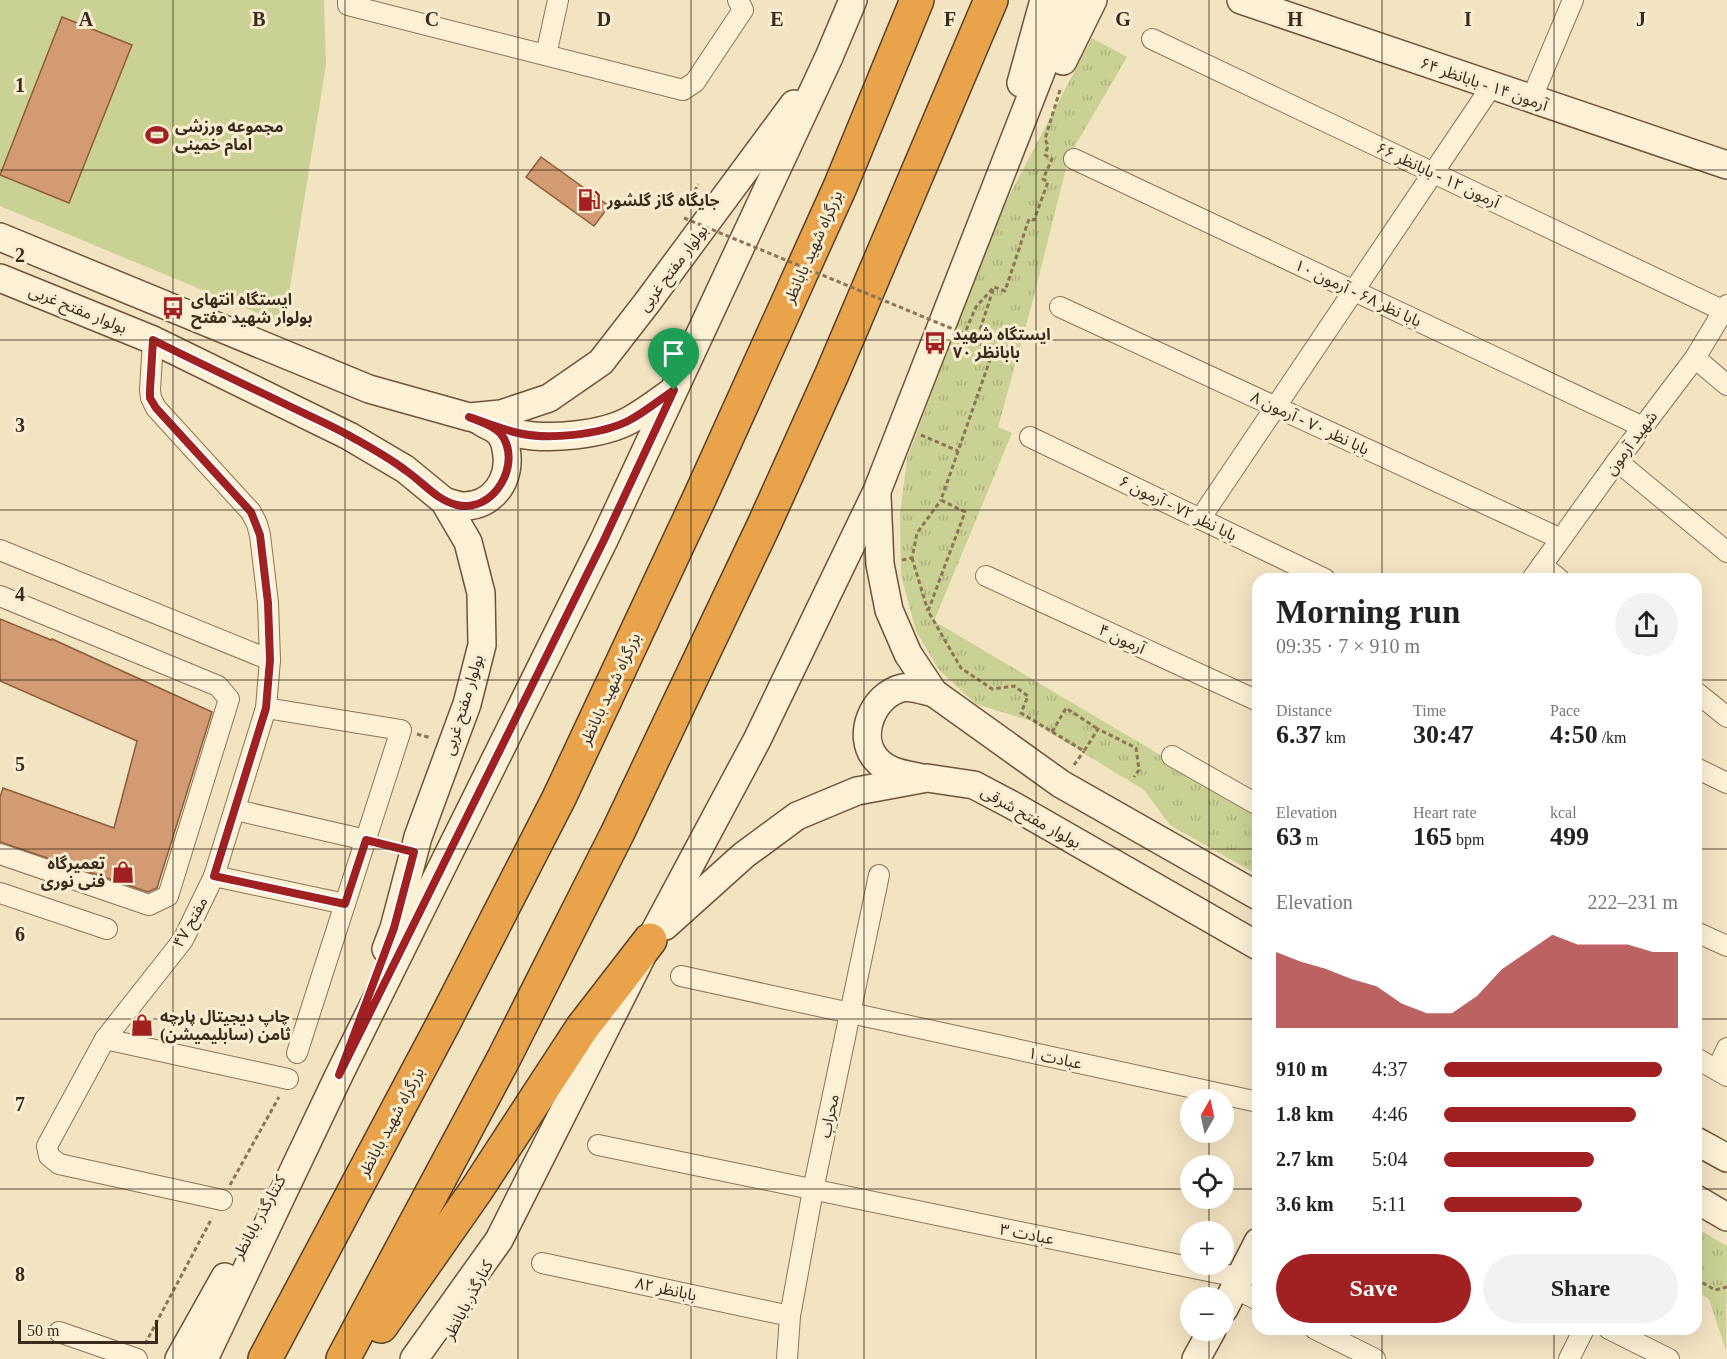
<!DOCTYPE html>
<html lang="en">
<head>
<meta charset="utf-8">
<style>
	body { margin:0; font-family:"Times New Roman","Noto Sans Arabic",serif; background:#f2f2f2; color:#222; height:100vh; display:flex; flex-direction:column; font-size:22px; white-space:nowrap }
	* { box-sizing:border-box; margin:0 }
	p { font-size:20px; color:#767676 }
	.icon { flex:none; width:33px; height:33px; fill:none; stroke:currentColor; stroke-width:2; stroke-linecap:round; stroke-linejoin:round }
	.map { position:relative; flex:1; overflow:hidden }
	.details { position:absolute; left:1252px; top:573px; width:450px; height:762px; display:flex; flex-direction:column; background:#fff; border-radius:18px; box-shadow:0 6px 24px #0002 }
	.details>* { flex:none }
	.needle { width:39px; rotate:9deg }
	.fabs { position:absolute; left:1180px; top:1089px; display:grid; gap:12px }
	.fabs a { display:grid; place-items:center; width:54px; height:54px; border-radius:50%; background:#fff; box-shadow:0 6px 24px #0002; font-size:30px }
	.scale { position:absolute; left:18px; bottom:15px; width:140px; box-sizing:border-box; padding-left:6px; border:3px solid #3b2b1c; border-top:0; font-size:16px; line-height:21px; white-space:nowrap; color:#3b2b1c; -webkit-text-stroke:4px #f8edd1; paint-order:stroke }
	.pin { position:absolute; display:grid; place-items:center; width:51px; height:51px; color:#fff; margin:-62px -26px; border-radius:50% 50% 50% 0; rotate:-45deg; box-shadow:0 0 6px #0007 }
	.pin .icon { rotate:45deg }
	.round { display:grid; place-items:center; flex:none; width:63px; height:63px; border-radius:32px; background:#f2f2f2 }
	.summary { display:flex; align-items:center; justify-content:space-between; height:102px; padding:0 24px }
	h1 { font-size:33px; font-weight:800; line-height:45px }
	.figures { display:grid; grid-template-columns:repeat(3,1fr); gap:9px; height:102px; padding:6px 24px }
	.figures div { display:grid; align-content:center }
	.figures b { font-size:26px; font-weight:800 }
	.figures small { font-size:16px; font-weight:400 }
	.figures p { font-size:16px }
	.chart { height:168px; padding:12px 24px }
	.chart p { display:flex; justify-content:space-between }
	.chart svg { width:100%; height:108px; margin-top:6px; fill:#a12122; opacity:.7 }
	.action { display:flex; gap:12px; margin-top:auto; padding:12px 24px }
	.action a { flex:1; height:69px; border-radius:36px; background:#a12122; color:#fff; font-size:24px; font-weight:800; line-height:69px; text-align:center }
	.action a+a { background:#f2f2f2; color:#222 }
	ul { padding:0 24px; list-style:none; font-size:20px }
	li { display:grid; grid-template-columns:96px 72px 1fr; align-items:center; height:45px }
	li i { height:15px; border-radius:8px; background:#a12122 }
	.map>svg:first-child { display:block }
	.grass { fill:url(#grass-tufts) }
	.pitch { fill:#cad194 }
	.building { fill:#d39b73; stroke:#8e5c3a; stroke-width:1.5 }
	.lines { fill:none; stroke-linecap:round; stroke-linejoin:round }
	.street-casing { stroke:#8d7457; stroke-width:22 }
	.secondary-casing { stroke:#6f543a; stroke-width:30 }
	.highway-casing { stroke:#5a412b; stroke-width:36 }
	.path { stroke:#8d7457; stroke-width:3; stroke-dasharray:4.5 3; stroke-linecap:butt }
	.street { stroke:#fcf0d5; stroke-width:20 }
	.secondary { stroke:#fcf0d5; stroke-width:27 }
	.highway { stroke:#e9a34a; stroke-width:33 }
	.path-bridge { stroke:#8d7457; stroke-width:3; stroke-dasharray:4.5 3; stroke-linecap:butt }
	.route-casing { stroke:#fff; stroke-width:12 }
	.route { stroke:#a12122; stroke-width:8 }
	.grid { fill:none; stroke:#3b2b1c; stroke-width:1.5; stroke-opacity:0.55 }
	.labels { text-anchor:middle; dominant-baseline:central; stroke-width:6; stroke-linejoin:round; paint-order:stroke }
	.street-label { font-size:16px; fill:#3b2b1c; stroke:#f8edd1 }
	.poi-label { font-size:16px; font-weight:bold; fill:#3b2b1c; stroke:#f8edd1; text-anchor:start }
	.grid-label { font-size:20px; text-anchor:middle; font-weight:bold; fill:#3b2b1c; stroke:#f8edd1; stroke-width:6; stroke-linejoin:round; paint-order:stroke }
</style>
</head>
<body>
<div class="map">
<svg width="1727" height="1359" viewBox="0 0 1727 1359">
	<defs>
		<pattern id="grass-tufts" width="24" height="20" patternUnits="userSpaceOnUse" patternTransform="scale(1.5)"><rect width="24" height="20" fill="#cad194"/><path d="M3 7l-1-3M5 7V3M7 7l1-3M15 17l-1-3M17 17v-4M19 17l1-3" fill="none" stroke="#aeb47f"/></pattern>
	</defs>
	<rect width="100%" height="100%" fill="#f2e3c1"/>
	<g class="grass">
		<path d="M 1092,38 L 1127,57 L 1069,156 L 1033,300 L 998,427 L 1012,433 L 934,621 L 1258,813 L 1258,875 L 1170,825 L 1144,790 L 1031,721 L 976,704 L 939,670 L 916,631 L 901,575 L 900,515 L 907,459 L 996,221 Z"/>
		<path d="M 1696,1228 L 1727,1246 L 1726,1351 L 1709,1299 L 1697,1291 Z"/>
	</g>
	<path class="pitch" d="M 0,0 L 324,0 L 326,65 L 284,324 L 0,206 Z"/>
	<g class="building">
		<path d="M 62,17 L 132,45 L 69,203 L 0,175 Z"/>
		<path d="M 541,157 L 609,206 L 594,226 L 526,177 Z"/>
		<path d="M 0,619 L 51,640 L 52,639 L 212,712 L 157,888 L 148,892 L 0,842 L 0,797 L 3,788 L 114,828 L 137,741 L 0,681 Z"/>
	</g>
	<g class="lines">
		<g class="street-casing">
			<g id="street">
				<path d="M 348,0 L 348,5 L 683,90 L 695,82 L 743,10 L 738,0"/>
				<path d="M 1152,39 L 1724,311"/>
				<path d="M 546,55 L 558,0"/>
				<path d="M 1531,100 L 1573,0"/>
				<path d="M 1074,159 L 1643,427"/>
				<path d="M 1060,307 L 1561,539"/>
				<path d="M 153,340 L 150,390 L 151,398 L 156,408 L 251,512 L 257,524 L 260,535 L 268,603 L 270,660 L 266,708 L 214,876 L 183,940 L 105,1039 L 47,1146 L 49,1156 L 59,1164 L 222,1200"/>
				<path d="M 1695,358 L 1727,385"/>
				<path d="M 1030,437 L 1325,579"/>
				<path d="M 1617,461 L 1727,552"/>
				<path d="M 1200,519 L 1491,87"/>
				<path d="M 0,550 L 270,660"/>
				<path d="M 1542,565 L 1559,579"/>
				<path d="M 986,576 L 1258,701"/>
				<path d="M 1532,579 L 1617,461 L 1695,358 L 1727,305"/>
				<path d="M 0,596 L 218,686 L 229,699 L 168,896 L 149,905 L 0,854"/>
				<path d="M 1696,692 L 1727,717"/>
				<path d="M 266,708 L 401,730 L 297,1053"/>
				<path d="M 1172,756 L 1258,805"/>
				<path d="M 1696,768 L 1727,783"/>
				<path d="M 236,810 L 366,840"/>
				<path d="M 214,876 L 345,904"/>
				<path d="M 0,893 L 107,929"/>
				<path d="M 1696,932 L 1727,946"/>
				<path d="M 681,976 L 1258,1102"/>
				<path d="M 105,1039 L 288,1079"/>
				<path d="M 1696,1058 L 1727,1076"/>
				<path d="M 1717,1070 L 1727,1048"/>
				<path d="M 598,1145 L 1242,1278"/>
				<path d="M 542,1263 L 790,1316"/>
				<path d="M 1236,1289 L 1258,1300"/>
				<path d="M 1315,1329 L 1375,1359"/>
				<path d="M 1609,1329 L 1669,1359"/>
				<path d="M 59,1332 L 137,1359"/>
				<path d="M 787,1359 L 790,1316 L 813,1190 L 879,875"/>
				<path d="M 1569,1359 L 1584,1329"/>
			</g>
		</g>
		<g class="secondary-casing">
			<g id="secondary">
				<path d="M 1241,0 L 1727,165"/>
				<path d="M 1063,61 L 1093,0"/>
				<path d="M 1021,83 L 1044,0"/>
				<path d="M 0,237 L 369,389 L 469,417 L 501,414 L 549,398 L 601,362 L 646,304 L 794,104"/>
				<path d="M 0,278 L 153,340 L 349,436 L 405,469 L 444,501 L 468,542 L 481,593 L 482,645 L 467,704 L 418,837 L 394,928 L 386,949"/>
				<path d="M 476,419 C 490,424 505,431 520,434 C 550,440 603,435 630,420 C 645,412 659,401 673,391"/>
				<path d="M 877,496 L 880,564 L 889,610 L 908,654 L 934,693 L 1061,784 L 1258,896"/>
				<path d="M 444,501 C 450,503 456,505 462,506 C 494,507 512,478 506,449 C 505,443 503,437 499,433 C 495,428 488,426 483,423"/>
				<path d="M 918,777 C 903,774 887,772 876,759 C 856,736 873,695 902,688 C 911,686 925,691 934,693"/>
				<path d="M 665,926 L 744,855 L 797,816 L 857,791 L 927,778 L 974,785 L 1012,805 L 1258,946"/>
				<path d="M 1696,1141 L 1727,1158"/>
				<path d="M 1696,1199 L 1727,1217"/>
				<path d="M 1224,1309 L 1258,1242"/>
				<path d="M 179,1359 L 225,1277"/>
				<path d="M 204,1359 L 339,1075 L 604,540 L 829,57 L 853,0"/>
				<path d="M 414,1359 L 499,1240 L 650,940 L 757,740 L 877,491 L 1069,0"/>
				<path d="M 1196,1359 L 1212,1330"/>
			</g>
		</g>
		<g class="highway-casing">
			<g id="highway">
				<path d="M 381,1326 L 477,1189 L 582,1028 L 650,940"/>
				<path d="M 265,1359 L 442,1026 L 559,798 L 699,499 L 840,187 L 917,0"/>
				<path d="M 343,1359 L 504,1058 L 618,832 L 763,527 L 832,374 L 991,0"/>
			</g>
		</g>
		<g class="path">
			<path d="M 1060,90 L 1045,139 L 1048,146 L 1045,155 L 1052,159 L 1043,179 L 1048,182 L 1034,220 L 1029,219 L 1005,291 L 994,287 L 976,342 L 993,351 L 941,500 L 965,512 L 928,611 L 961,668 L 992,689 L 1014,686 L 1028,696 L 1021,713 L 1084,751 L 1098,729 L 1136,748 L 1139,770 L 1134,777"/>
			<path d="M 689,205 L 698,184"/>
			<path d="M 966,330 L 976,307 L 993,288"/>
			<path d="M 921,435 L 958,451"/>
			<path d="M 912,558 L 928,611"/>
			<path d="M 902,560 L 912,558 L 917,533 L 941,500"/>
			<path d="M 1052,732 L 1066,708 L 1098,729"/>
			<path d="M 417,734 L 431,738"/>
			<path d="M 1074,765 L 1084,751"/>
			<path d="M 230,1185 L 279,1097"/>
			<path d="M 1696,1279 L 1715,1290 L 1727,1287"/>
			<path d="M 145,1344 L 212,1218"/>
		</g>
		<use href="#street" class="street"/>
		<use href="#secondary" class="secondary"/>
		<use href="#highway" class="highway"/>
		<path class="path-bridge" d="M 684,218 L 965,334"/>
	</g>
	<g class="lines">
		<g class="route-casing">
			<path id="route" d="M 153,340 C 197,362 241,383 285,404 C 307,415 329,424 350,436 C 369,447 388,457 405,470 C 423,482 436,500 457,505 C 494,514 523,463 501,434 C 494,425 478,421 469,417 C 485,422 501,429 518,433 C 547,440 600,435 628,421 C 644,413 659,400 674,390 L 604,540 L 339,1075 L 394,928 L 414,852 L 366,840 L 345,904 L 214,876 L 266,708 L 270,660 L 268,603 L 260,535 L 251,512 L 156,408 L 150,398 L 150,390 Z"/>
		</g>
		<use href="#route" class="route"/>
	</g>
	<path class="grid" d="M 173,0 L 173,1359M 345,0 L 345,1359M 518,0 L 518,1359M 691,0 L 691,1359M 864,0 L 864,1359M 1036,0 L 1036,1359M 1209,0 L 1209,1100M 1382,0 L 1382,579M 1554,0 L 1554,579M 0,170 L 1727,170M 0,340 L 1727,340M 0,510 L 1727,510M 0,680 L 1258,680M 1696,680 L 1727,680M 0,849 L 1258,849M 1696,849 L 1727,849M 0,1019 L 1258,1019M 1696,1019 L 1727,1019M 1209,1132 L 1209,1166M 0,1189 L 1191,1189M 1224,1189 L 1258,1189M 1696,1189 L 1727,1189M 1209,1198 L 1209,1232M 1209,1264 L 1209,1298M 1382,1329 L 1382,1359M 1554,1329 L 1554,1359M 1209,1330 L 1209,1359"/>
	<defs>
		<g id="stadium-bare" transform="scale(1.8)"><path d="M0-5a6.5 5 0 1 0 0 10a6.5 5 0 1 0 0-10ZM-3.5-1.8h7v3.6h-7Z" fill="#a12122" stroke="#f8edd1" stroke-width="2.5" paint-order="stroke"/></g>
		<g id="fuel-bare" transform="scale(1.8)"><path d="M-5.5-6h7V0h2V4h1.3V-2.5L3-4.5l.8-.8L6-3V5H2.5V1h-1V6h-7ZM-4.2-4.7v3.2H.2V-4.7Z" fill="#a12122" stroke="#f8edd1" stroke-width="2.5" paint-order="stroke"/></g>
		<g id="bus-bare" transform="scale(1.8)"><path d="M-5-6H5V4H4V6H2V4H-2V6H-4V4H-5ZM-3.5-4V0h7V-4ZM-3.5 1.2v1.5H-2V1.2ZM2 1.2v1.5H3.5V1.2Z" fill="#a12122" stroke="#f8edd1" stroke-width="2.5" paint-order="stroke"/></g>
		<g id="shop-bare" transform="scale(1.8)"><path d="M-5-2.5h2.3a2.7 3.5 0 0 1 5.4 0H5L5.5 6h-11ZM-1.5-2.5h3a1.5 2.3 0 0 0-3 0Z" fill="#a12122" stroke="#f8edd1" stroke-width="2.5" paint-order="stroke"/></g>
	</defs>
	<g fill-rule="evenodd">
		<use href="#stadium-bare" x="157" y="135"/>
		<use href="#fuel-bare" x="589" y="200"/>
		<use href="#bus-bare" x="173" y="308"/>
		<use href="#bus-bare" x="935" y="343"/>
		<use href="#shop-bare" x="123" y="872"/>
		<use href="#shop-bare" x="142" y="1025"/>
	</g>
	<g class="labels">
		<g class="street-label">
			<text transform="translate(1484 84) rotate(19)">آرمون ۱۴ - بابانظر ۶۴</text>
			<text transform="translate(1438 175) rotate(25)">آرمون ۱۲ - بابانظر ۶۶</text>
			<text transform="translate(813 247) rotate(-66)">بزرگراه شهید بابانظر</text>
			<text transform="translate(673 268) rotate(-53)">بولوار مفتح غربی</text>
			<text transform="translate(1358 293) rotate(25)">بابا نظر ۶۸ - آرمون ۱۰</text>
			<text transform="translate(78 309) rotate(22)">بولوار مفتح غربی</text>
			<text transform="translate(1310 423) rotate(25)">بابا نظر ۷۰ - آرمون ۸</text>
			<text transform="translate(1631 443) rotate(-53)">شهید آرمون</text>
			<text transform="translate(1178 508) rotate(26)">بابا نظر ۷۲ - آرمون ۶</text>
			<text transform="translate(1122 639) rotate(25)">آرمون ۴</text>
			<text transform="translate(610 689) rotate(-65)">بزرگراه شهید بابانظر</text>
			<text transform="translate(463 705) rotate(-73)">بولوار مفتح غربی</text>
			<text transform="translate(1031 817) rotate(29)">بولوار مفتح شرقی</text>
			<text transform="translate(190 922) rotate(-61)">مفتح ۴۷</text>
			<text transform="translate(1055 1058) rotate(12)">عبادت ۱</text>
			<text transform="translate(829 1116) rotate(-78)">محراب</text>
			<text transform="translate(391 1122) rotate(-62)">بزرگراه شهید بابانظر</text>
			<text transform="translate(259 1217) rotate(-61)">کنتارگذر بابانظر</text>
			<text transform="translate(1027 1234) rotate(11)">عبادت ۳</text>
			<text transform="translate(666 1289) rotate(12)">بابانظر ۸۲</text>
			<text transform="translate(468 1300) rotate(-62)">کنارگذر بابانظر</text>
		</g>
		<g class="poi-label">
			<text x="175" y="126">مجموعه ورزشی<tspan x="175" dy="18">امام خمینی</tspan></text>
			<text x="607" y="200">جایگاه گاز گلشور</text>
			<text x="191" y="299">ایستگاه انتهای<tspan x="191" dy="18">بولوار شهید مفتح</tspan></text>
			<text x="953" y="334">ایستگاه شهید<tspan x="953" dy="18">بابانظر ۷۰</tspan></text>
			<text x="105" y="863" text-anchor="end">تعمیرگاه<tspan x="105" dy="18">فنی نوری</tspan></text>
			<text x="160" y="1016">چاپ دیجیتال پارچه<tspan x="160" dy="18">ثامن (سابلیمیشن)</tspan></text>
		</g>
	</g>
	<g class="grid-label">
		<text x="86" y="26">A</text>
		<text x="259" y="26">B</text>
		<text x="432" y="26">C</text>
		<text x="604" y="26">D</text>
		<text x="777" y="26">E</text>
		<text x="950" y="26">F</text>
		<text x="1123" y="26">G</text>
		<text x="1295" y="26">H</text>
		<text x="1468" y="26">I</text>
		<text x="1641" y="26">J</text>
		<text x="20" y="92">1</text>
		<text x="20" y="262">2</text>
		<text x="20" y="432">3</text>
		<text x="20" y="601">4</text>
		<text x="20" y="771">5</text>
		<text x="20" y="941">6</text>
		<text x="20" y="1111">7</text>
		<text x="20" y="1281">8</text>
	</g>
</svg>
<div class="fabs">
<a><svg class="needle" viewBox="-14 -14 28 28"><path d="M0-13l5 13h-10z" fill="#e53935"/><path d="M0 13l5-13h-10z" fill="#767676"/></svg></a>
<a><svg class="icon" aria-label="locate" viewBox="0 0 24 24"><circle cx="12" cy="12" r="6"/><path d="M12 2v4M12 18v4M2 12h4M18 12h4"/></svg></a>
<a>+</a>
<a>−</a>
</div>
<div class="scale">50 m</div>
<div class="pin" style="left:674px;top:390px;background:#1e9e55"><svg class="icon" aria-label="arrive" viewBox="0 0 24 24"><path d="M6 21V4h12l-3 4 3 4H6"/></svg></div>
<section class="details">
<div class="summary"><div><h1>Morning run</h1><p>09:35 · 7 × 910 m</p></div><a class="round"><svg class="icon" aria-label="share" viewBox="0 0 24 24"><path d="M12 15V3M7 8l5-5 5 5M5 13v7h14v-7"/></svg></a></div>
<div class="figures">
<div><p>Distance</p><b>6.37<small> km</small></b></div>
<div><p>Time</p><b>30:47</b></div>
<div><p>Pace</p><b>4:50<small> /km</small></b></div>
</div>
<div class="figures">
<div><p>Elevation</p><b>63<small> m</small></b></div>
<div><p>Heart rate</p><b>165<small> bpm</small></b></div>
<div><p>kcal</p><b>499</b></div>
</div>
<div class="chart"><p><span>Elevation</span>222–231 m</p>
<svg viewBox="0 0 160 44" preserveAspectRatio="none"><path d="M0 44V13L10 17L20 20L30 24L40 27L50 34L60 38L70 38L80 31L90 20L100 13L110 6L120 10L130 10L140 10L150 13L160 13V44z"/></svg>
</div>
<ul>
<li><b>910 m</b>4:37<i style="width:93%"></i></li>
<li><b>1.8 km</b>4:46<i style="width:82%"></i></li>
<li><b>2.7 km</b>5:04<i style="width:64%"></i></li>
<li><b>3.6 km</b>5:11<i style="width:59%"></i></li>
</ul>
<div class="action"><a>Save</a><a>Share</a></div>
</section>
</div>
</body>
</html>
